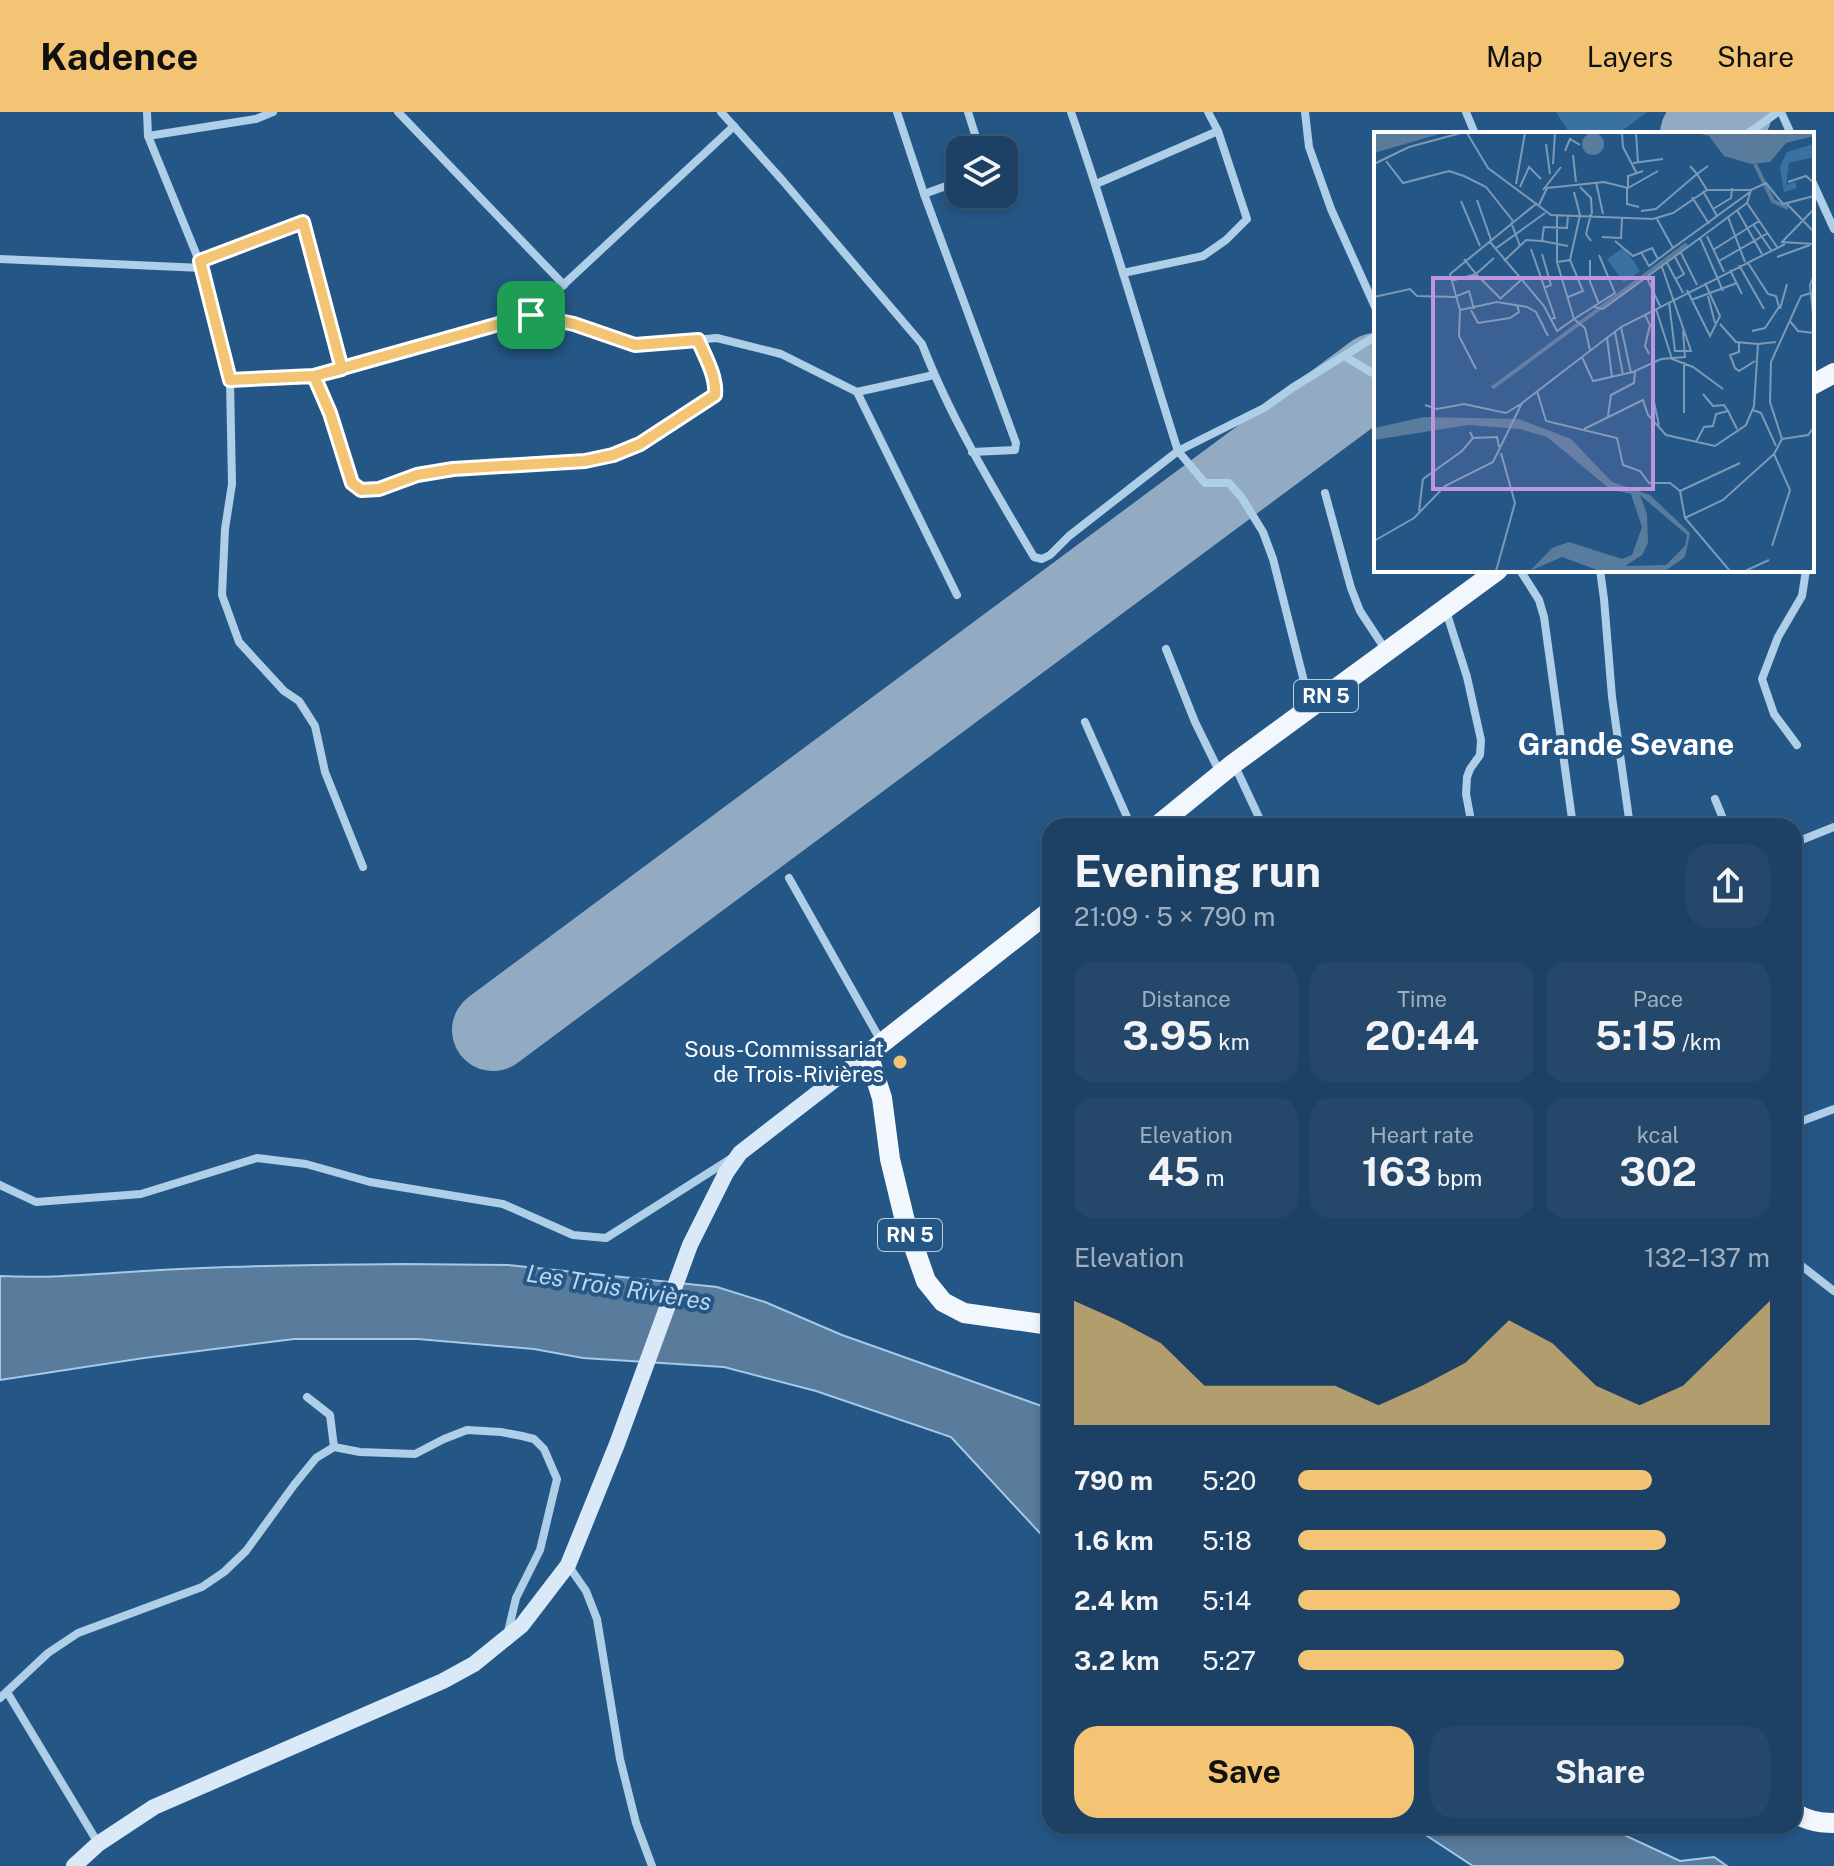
<!DOCTYPE html>
<html lang="en">
<head>
<meta charset="utf-8">
<style>
	body { margin:0; font-family:"Public Sans",sans-serif; background:#25486a; color:#f1f3f6; height:100vh; display:flex; flex-direction:column; font-size:30px; white-space:nowrap }
	* { box-sizing:border-box; margin:0 }
	p { font-size:26px; color:#a0afbf }
	.icon { flex:none; width:44px; height:44px; fill:none; stroke:currentColor; stroke-width:2; stroke-linecap:round; stroke-linejoin:round }
	.map { position:relative; flex:1; overflow:hidden }
	.panel { position:absolute; left:1042px; top:706px; width:760px; height:1016px; display:flex; flex-direction:column; background:#1c4164; border-radius:24px; box-shadow:0 4px 12px #0003,0 0 0 2px #3a5a78 }
	.panel>* { flex:none }
	.tools { position:absolute; left:946px; top:24px; display:grid; gap:16px }
	.tools a { display:grid; place-items:center; width:72px; height:72px; border-radius:16px; background:#1c4164; box-shadow:0 4px 12px #0003,0 0 0 2px #3a5a78; font-size:40px }
	.pin { position:absolute; display:grid; place-items:center; width:68px; height:68px; color:#fff; margin:-34px; border-radius:16px; box-shadow:0 4px 12px #0006 }
	.round { display:grid; place-items:center; flex:none; width:84px; height:84px; border-radius:24px; background:#25486a }
	.summary { display:flex; align-items:center; justify-content:space-between; height:136px; padding:0 32px }
	h1 { font-size:44px; font-weight:700; line-height:60px }
	.stats { display:grid; grid-template-columns:repeat(3,1fr); gap:12px; height:136px; padding:8px 32px }
	.stats div { display:grid; align-content:center; border-radius:20px; background:#25486a; text-align:center }
	.stats b { font-size:40px; font-weight:700 }
	.stats small { font-size:22px; font-weight:400 }
	.stats p { font-size:22px }
	.chart { height:224px; padding:16px 32px }
	.chart p { display:flex; justify-content:space-between }
	.chart svg { width:100%; height:144px; margin-top:8px; fill:#f2c473; opacity:.7 }
	.primary-button { display:flex; gap:16px; margin-top:auto; padding:16px 32px }
	.primary-button a { flex:1; height:92px; border-radius:24px; background:#f2c473; color:#111; font-size:32px; font-weight:700; line-height:92px; text-align:center }
	.primary-button a+a { background:#25486a; color:#f1f3f6 }
	ul { padding:0 32px; list-style:none; font-size:26px }
	li { display:grid; grid-template-columns:128px 96px 1fr; align-items:center; height:60px }
	li i { height:20px; border-radius:10px; background:#f2c473 }
	header { display:flex; align-items:center; gap:48px; box-sizing:border-box; height:112px; padding:0 40px; background:#f2c473; color:#111 }
	header strong { font-size:38px }
	nav { display:flex; gap:44px; margin-inline-start:auto; font-size:28px }
	.map>svg:first-child { display:block }
	.green { fill:#3971a2 }
	.water { fill:#597b9c; stroke:#a4c9e9; stroke-width:2 }
	.lines { fill:none; stroke-linecap:round; stroke-linejoin:round }
	.runway { stroke:#92abc2; stroke-width:82 }
	.street { stroke:#afcee8; stroke-width:8 }
	.secondary { stroke:#dae9f7; stroke-width:16 }
	.primary { stroke:#f2f7fe; stroke-width:20 }
	.route-casing { stroke:#fff; stroke-width:16 }
	.route { stroke:#f2c473; stroke-width:10 }
	.poi-dot { fill:#f2c473; stroke:#255786; stroke-width:3 }
	.labels { text-anchor:middle; dominant-baseline:central; stroke-width:8; stroke-linejoin:round; paint-order:stroke }
	.shield { fill:#255786; stroke:#becddb; stroke-width:2 }
	.shield-label { font-size:20px; font-weight:bold; fill:#fff }
	.poi-label { font-size:22px; fill:#fff; stroke:#255786; text-anchor:end }
	.water-label { font-size:24px; font-style:italic; fill:#bbd7f0; stroke:#255786 }
	.district-label { font-size:30px; font-weight:bold; fill:#fff; stroke:#255786 }
	.inset-river { fill:none; stroke:#597b9c; stroke-width:4 }
	.inset-road { fill:none; stroke:#7c9ab6; stroke-width:2 }
	.view { fill:#bd96df; fill-opacity:0.15; stroke:#bd96df; stroke-width:4 }
	.inset-edge { fill:none; stroke:#fff; stroke-width:4 }
</style>
</head>
<body>
<header>
<strong>Kadence</strong>
<nav><a>Map</a><a>Layers</a><a>Share</a></nav>
</header>
<div class="map">
<svg width="1834" height="1754" viewBox="0 0 1834 1754">
	<rect width="100%" height="100%" fill="#255786"/>
	<path class="green" d="M 1556,0 L 1647,0 L 1618,22 L 1570,22 Z"/>
	<g class="water">
		<path d="M 401,1152 L 508,1153 L 717,1175 L 765,1190 L 842,1223 L 1050,1297 L 1050,1432 L 951,1325 L 816,1279 L 724,1255 L 583,1246 L 534,1237 L 418,1227 L 294,1227 L 144,1246 L 0,1268 L 0,1164 C 54,1167 107,1161 160,1158 C 240,1153 321,1153 401,1152 Z"/>
		<path d="M 1412,1714 L 1605,1714 L 1680,1749 L 1714,1745 L 1727,1754 L 1473,1754 Z"/>
	</g>
	<g class="lines">
		<g class="runway">
			<path d="M 1701,22 L 1731,0"/>
			<path d="M 493,918 L 1376,262"/>
		</g>
		<g class="street">
			<path d="M 147,0 L 148,24 L 202,156 L 230,268 L 232,372 L 225,417 L 222,483 L 239,530 L 284,579 L 299,589 L 315,614 L 325,660 L 363,755"/>
			<path d="M 398,0 L 564,173"/>
			<path d="M 721,0 L 783,69 L 922,232 C 951,307 993,376 1034,445 L 1042,447 L 1050,443 L 1069,424 L 1178,339 L 1205,371 L 1229,371 L 1242,386 L 1263,420 L 1273,447 L 1310,593"/>
			<path d="M 897,0 L 924,82 L 1016,331 L 1015,338 L 972,340"/>
			<path d="M 968,0 L 980,38"/>
			<path d="M 1071,0 C 1110,112 1142,226 1178,339 L 1264,296 L 1292,276 L 1376,224"/>
			<path d="M 1305,0 L 1309,35 L 1331,97 L 1376,197"/>
			<path d="M 1466,0 L 1475,22"/>
			<path d="M 1781,0 L 1791,22"/>
			<path d="M 1747,22 L 1778,0"/>
			<path d="M 148,24 L 256,7 L 273,0"/>
			<path d="M 1812,69 L 1834,117"/>
			<path d="M 1096,72 L 1218,19"/>
			<path d="M 924,82 L 960,69"/>
			<path d="M 0,147 L 202,156"/>
			<path d="M 200,149 L 303,110 L 342,257"/>
			<path d="M 1123,161 L 1203,144 L 1226,128 L 1247,107 L 1218,19 L 1208,0"/>
			<path d="M 531,203 L 734,14"/>
			<path d="M 1344,244 L 1376,263"/>
			<path d="M 314,264 L 330,301 L 352,371 L 361,378 L 379,377 L 417,363 L 453,357 L 585,349 L 613,343 L 640,332 L 711,287 C 712,286 715,284 715,282 C 720,272 702,238 698,228"/>
			<path d="M 230,268 L 314,264 L 531,203 L 574,212 L 635,233 L 717,226 L 781,242 L 857,280 L 957,483"/>
			<path d="M 857,280 L 934,263"/>
			<path d="M 1325,381 L 1351,476 L 1360,499 L 1387,540"/>
			<path d="M 1520,458 L 1539,488 L 1544,505 L 1573,714"/>
			<path d="M 1600,458 L 1604,487 L 1612,585 L 1630,714"/>
			<path d="M 1446,499 L 1467,565 L 1481,628 L 1480,643 L 1470,657 L 1467,665 L 1466,682 L 1472,714"/>
			<path d="M 1166,537 L 1195,610 L 1220,661"/>
			<path d="M 1085,610 L 1131,714"/>
			<path d="M 1797,633 L 1774,602 L 1762,567 L 1778,525 L 1802,484 L 1806,458"/>
			<path d="M 1234,652 L 1263,714"/>
			<path d="M 1715,687 L 1726,714"/>
			<path d="M 1794,731 L 1834,715"/>
			<path d="M 789,766 L 881,929"/>
			<path d="M 1794,1012 L 1834,997"/>
			<path d="M 0,1073 L 36,1090 L 141,1082 L 257,1046 L 306,1052 L 370,1070 L 503,1092 L 573,1123 L 606,1126 L 732,1046"/>
			<path d="M 1794,1148 L 1834,1179"/>
			<path d="M 334,1335 L 360,1340 L 415,1342 L 444,1327 L 467,1318 L 501,1320 L 522,1324 L 534,1327 L 544,1337 L 557,1367 L 540,1438 L 516,1486 L 508,1520"/>
			<path d="M 568,1453 L 586,1479 L 597,1507 L 620,1647 L 636,1711 L 652,1754"/>
			<path d="M 7,1580 L 98,1731"/>
			<path d="M 0,1586 L 48,1541 L 78,1521 L 202,1475 L 224,1460 L 246,1439 L 294,1373 L 316,1346 L 334,1335 L 330,1303 L 307,1285"/>
		</g>
		<path class="secondary" d="M 74,1754 L 98,1732 L 154,1695 L 443,1569 L 474,1552 L 522,1513 L 568,1453 L 617,1332 L 690,1133 L 726,1061 L 740,1041 L 868,942"/>
		<g class="primary">
			<path d="M 1812,273 L 1834,261"/>
			<path d="M 1157,714 L 1233,652 L 1498,458"/>
			<path d="M 1050,799 L 868,942 L 882,986 L 890,1047 L 905,1109 L 926,1169 L 943,1190 L 964,1201 L 1050,1213"/>
			<path d="M 1794,1700 C 1806,1709 1820,1711 1834,1711"/>
		</g>
	</g>
	<g class="lines">
		<g class="route-casing">
			<path id="route" d="M 531,203 L 314,264 L 230,268 L 200,149 L 303,110 L 342,257 L 314,264 L 330,301 L 352,371 L 361,378 L 379,377 L 417,363 L 453,357 L 585,349 L 613,343 L 640,332 L 715,283 C 717,265 705,244 698,228 L 635,233 L 574,212 L 531,203"/>
		</g>
		<use href="#route" class="route"/>
	</g>
	<circle class="poi-dot" cx="900" cy="950" r="8"/>
	<g class="labels">
		<g class="shield">
			<rect x="1294" y="568" width="64" height="32" rx="6"/>
			<rect x="878" y="1107" width="64" height="32" rx="6"/>
		</g>
		<g class="shield-label">
			<text x="1326" y="584">RN 5</text>
			<text x="910" y="1123">RN 5</text>
		</g>
		<g class="poi-label">
			<text x="884" y="937">Sous-Commissariat<tspan x="884" dy="25">de Trois-Rivières</tspan></text>
		</g>
		<g class="water-label">
			<text transform="translate(619 1175) rotate(9)">Les Trois Rivières</text>
		</g>
		<g class="district-label">
			<text x="1626" y="632">Grande Sevane</text>
		</g>
	</g>
	<g transform="translate(1374 20)">
		<rect width="440" height="440" fill="#255786"/>
		<path d="M 440,12 L 440,25 L 415,31 L 412,53 L 421,50 L 423,56 L 410,60 L 406,35 L 413,20 ZM 250,115 L 266,139 L 250,151 L 233,127 Z" fill="#3971a2"/>
		<path d="M 0,1 L 69,1 L 0,21 ZM 323,1 L 440,1 L 440,4 L 412,11 L 396,30 L 377,32 L 350,24 L 335,4 ZM208 12a11 11 0 1 1 22 0a11 11 0 1 1-22 0ZM 50,285 L 145,287 L 197,307 L 238,350 L 276,363 L 316,401 L 311,425 L 291,439 L 223,438 L 188,425 L 156,439 L 178,416 L 195,410 L 248,427 L 258,423 L 268,395 L 257,362 L 236,357 L 173,305 L 146,297 L 94,293 L 0,308 L 0,296 ZM 266,363 L 313,403 L 311,414 L 292,433 L 251,434 L 268,423 L 274,411 L 273,382 Z" fill="#597b9c" fill-rule="evenodd"/>
		<path class="inset-river" d="M 381,32 L 399,69 L 414,76M 118,256 L 313,112"/>
		<path class="inset-road" d="M 93,1 L 114,36 L 177,83 L 279,87 L 299,81 L 333,58 L 377,58 L 392,51 L 409,72 L 440,64M 248,1 L 249,15 L 263,42M 262,1 L 264,31M 172,12 L 176,42M 191,19 L 196,7 L 206,13M 199,23 L 202,50M 12,29 L 29,51 L 75,39 L 90,44 L 112,55 L 139,89M 259,31 L 289,27M 0,32 L 35,15 L 87,1M 179,32 L 181,1M 222,50 L 229,82M 414,50 L 432,44 L 440,51M 142,52 L 151,1M 146,55 L 155,35 L 167,47M 206,55 L 217,66 L 218,82M 253,56 L 253,72 L 265,75M 254,56 L 254,44 L 269,39M 169,58 L 187,35M 333,58 L 323,42 L 334,34M 329,59 L 343,84M 318,65 L 335,92M 103,68 L 117,108M 87,69 L 106,114M 373,71 L 403,115M 413,72 L 440,100M 165,73 L 173,56 L 230,50 L 254,56 L 284,39M 339,77 L 357,66 L 358,56M 363,78 L 388,122M 267,79 L 282,77 L 323,42 L 316,34M 217,82 L 212,102 L 217,109M 354,85 L 371,130M 283,87 L 299,116 L 376,60M 137,90 L 146,114M 379,92 L 397,118M 333,104 L 350,140M 228,105 L 247,106 L 248,86M 326,106 L 349,159M 241,109 L 259,124 L 278,116 L 284,127M 116,110 L 170,174 L 183,199 L 200,187 L 211,196 L 216,218M 407,110 L 440,112M 408,110 L 440,77M 194,114 L 168,109 L 170,95 L 193,96 L 194,83M 121,117 L 171,81M 157,117 L 181,186 L 176,187M 339,118 L 385,89M 267,120 L 275,134 L 299,116M 307,121 L 323,153M 168,122 L 177,153 L 170,156M 301,125 L 310,142 L 302,147M 403,125 L 436,113M 120,126 L 102,142 L 127,167M 196,128 L 183,130 L 200,187 L 241,161 L 225,123M 216,128 L 216,150 L 225,172M 130,129 L 152,108 L 168,109M 345,129 L 394,101M 183,130 L 183,83M 293,131 L 309,161M 374,131 L 394,162 L 402,164 L 405,175 L 391,196 L 378,199M 365,133 L 390,177M 288,135 L 317,219 L 301,219 L 295,170M 356,138 L 368,162M 440,143 L 436,153 L 440,191M 273,146 L 286,174M 77,149 L 102,142 L 90,127M 313,158 L 336,204 L 346,184 L 331,151M 83,164 L 95,159 L 100,177M 334,164 L 341,191M 0,165 L 36,157 L 43,164 L 83,165M 194,165 L 209,159 L 196,128 L 206,83 L 200,60M 126,167 L 147,148M 317,168 L 363,151M 220,175 L 229,177 L 326,106 L 373,71 L 377,58M 282,177 L 298,227 L 319,235 L 349,257M 406,177 L 413,152M 86,178 L 123,170 L 153,175 L 162,180 L 174,204M 97,178 L 104,191 L 136,186 L 145,180 L 143,173M 271,183 L 276,193 L 271,214 L 275,222M 415,188 L 424,199 L 440,201M 346,192 L 362,210 L 384,212M 247,195 L 257,241M 241,200 L 249,243M 233,206 L 238,245M 365,210 L 365,220 L 356,223 L 361,236 L 365,239 L 381,229M 208,225 L 219,249 L 259,240 L 287,227 L 311,225 L 309,199M 102,237 L 85,204 L 86,178 L 76,142 L 163,71M 163,259 L 172,289 L 243,306 L 249,333 L 266,339 L 275,351 L 296,351 L 306,359 L 311,386 L 356,439M 329,262 L 339,274 L 350,273 L 354,279M 279,266 L 285,293M 51,273 L 63,277 L 90,272 L 132,281 L 147,272M 379,278 L 387,281 L 402,314M 310,281 L 310,230M 234,284 L 237,263 L 260,251 L 261,240M 210,297 L 269,268 L 274,283 L 292,303 L 341,314 L 372,293 L 380,274 L 384,212 L 402,210M 99,306 L 123,305 L 125,315M 408,307 L 396,270 L 397,230 L 427,164 L 437,161M 408,307 L 434,303 L 440,295M 322,310 L 330,295 L 339,294 L 342,282 L 354,279 L 363,297M 306,359 L 366,331M 45,379 L 49,347 L 88,319 L 99,306 L 96,300M 311,386 L 349,368 L 400,322M 0,409 L 40,386 L 71,354 L 119,330 L 148,271 L 247,195 L 411,112M 440,412 L 440,439M 398,414 L 416,358 L 400,322 L 408,307M 122,439 L 141,371 L 127,321M 371,439 L 395,428"/>
		<path class="view" d="M 59,146 L 279,146 L 279,357 L 59,357 Z"/>
		<rect width="440" height="440" class="inset-edge"/>
	</g>
</svg>
<div class="tools">
<a><svg class="icon" aria-label="layers" viewBox="0 0 24 24"><path d="M12 4l9 5-9 5-9-5zM3 14l9 5 9-5"/></svg></a>
</div>
<div class="pin" style="left:531px;top:203px;background:#1e9e55"><svg class="icon" aria-label="arrive" viewBox="0 0 24 24"><path d="M6 21V4h12l-3 4 3 4H6"/></svg></div>
<section class="panel">
<div class="summary"><div><h1>Evening run</h1><p>21:09 · 5 × 790 m</p></div><a class="round"><svg class="icon" aria-label="share" viewBox="0 0 24 24"><path d="M12 15V3M7 8l5-5 5 5M5 13v7h14v-7"/></svg></a></div>
<div class="stats">
<div><p>Distance</p><b>3.95<small> km</small></b></div>
<div><p>Time</p><b>20:44</b></div>
<div><p>Pace</p><b>5:15<small> /km</small></b></div>
</div>
<div class="stats">
<div><p>Elevation</p><b>45<small> m</small></b></div>
<div><p>Heart rate</p><b>163<small> bpm</small></b></div>
<div><p>kcal</p><b>302</b></div>
</div>
<div class="chart"><p><span>Elevation</span>132–137 m</p>
<svg viewBox="0 0 160 44" preserveAspectRatio="none"><path d="M0 44V6L10 12L20 19L30 32L40 32L50 32L60 32L70 38L80 32L90 25L100 12L110 19L120 32L130 38L140 32L150 19L160 6V44z"/></svg>
</div>
<ul>
<li><b>790 m</b>5:20<i style="width:75%"></i></li>
<li><b>1.6 km</b>5:18<i style="width:78%"></i></li>
<li><b>2.4 km</b>5:14<i style="width:81%"></i></li>
<li><b>3.2 km</b>5:27<i style="width:69%"></i></li>
</ul>
<div class="primary-button"><a>Save</a><a>Share</a></div>
</section>
</div>
</body>
</html>
